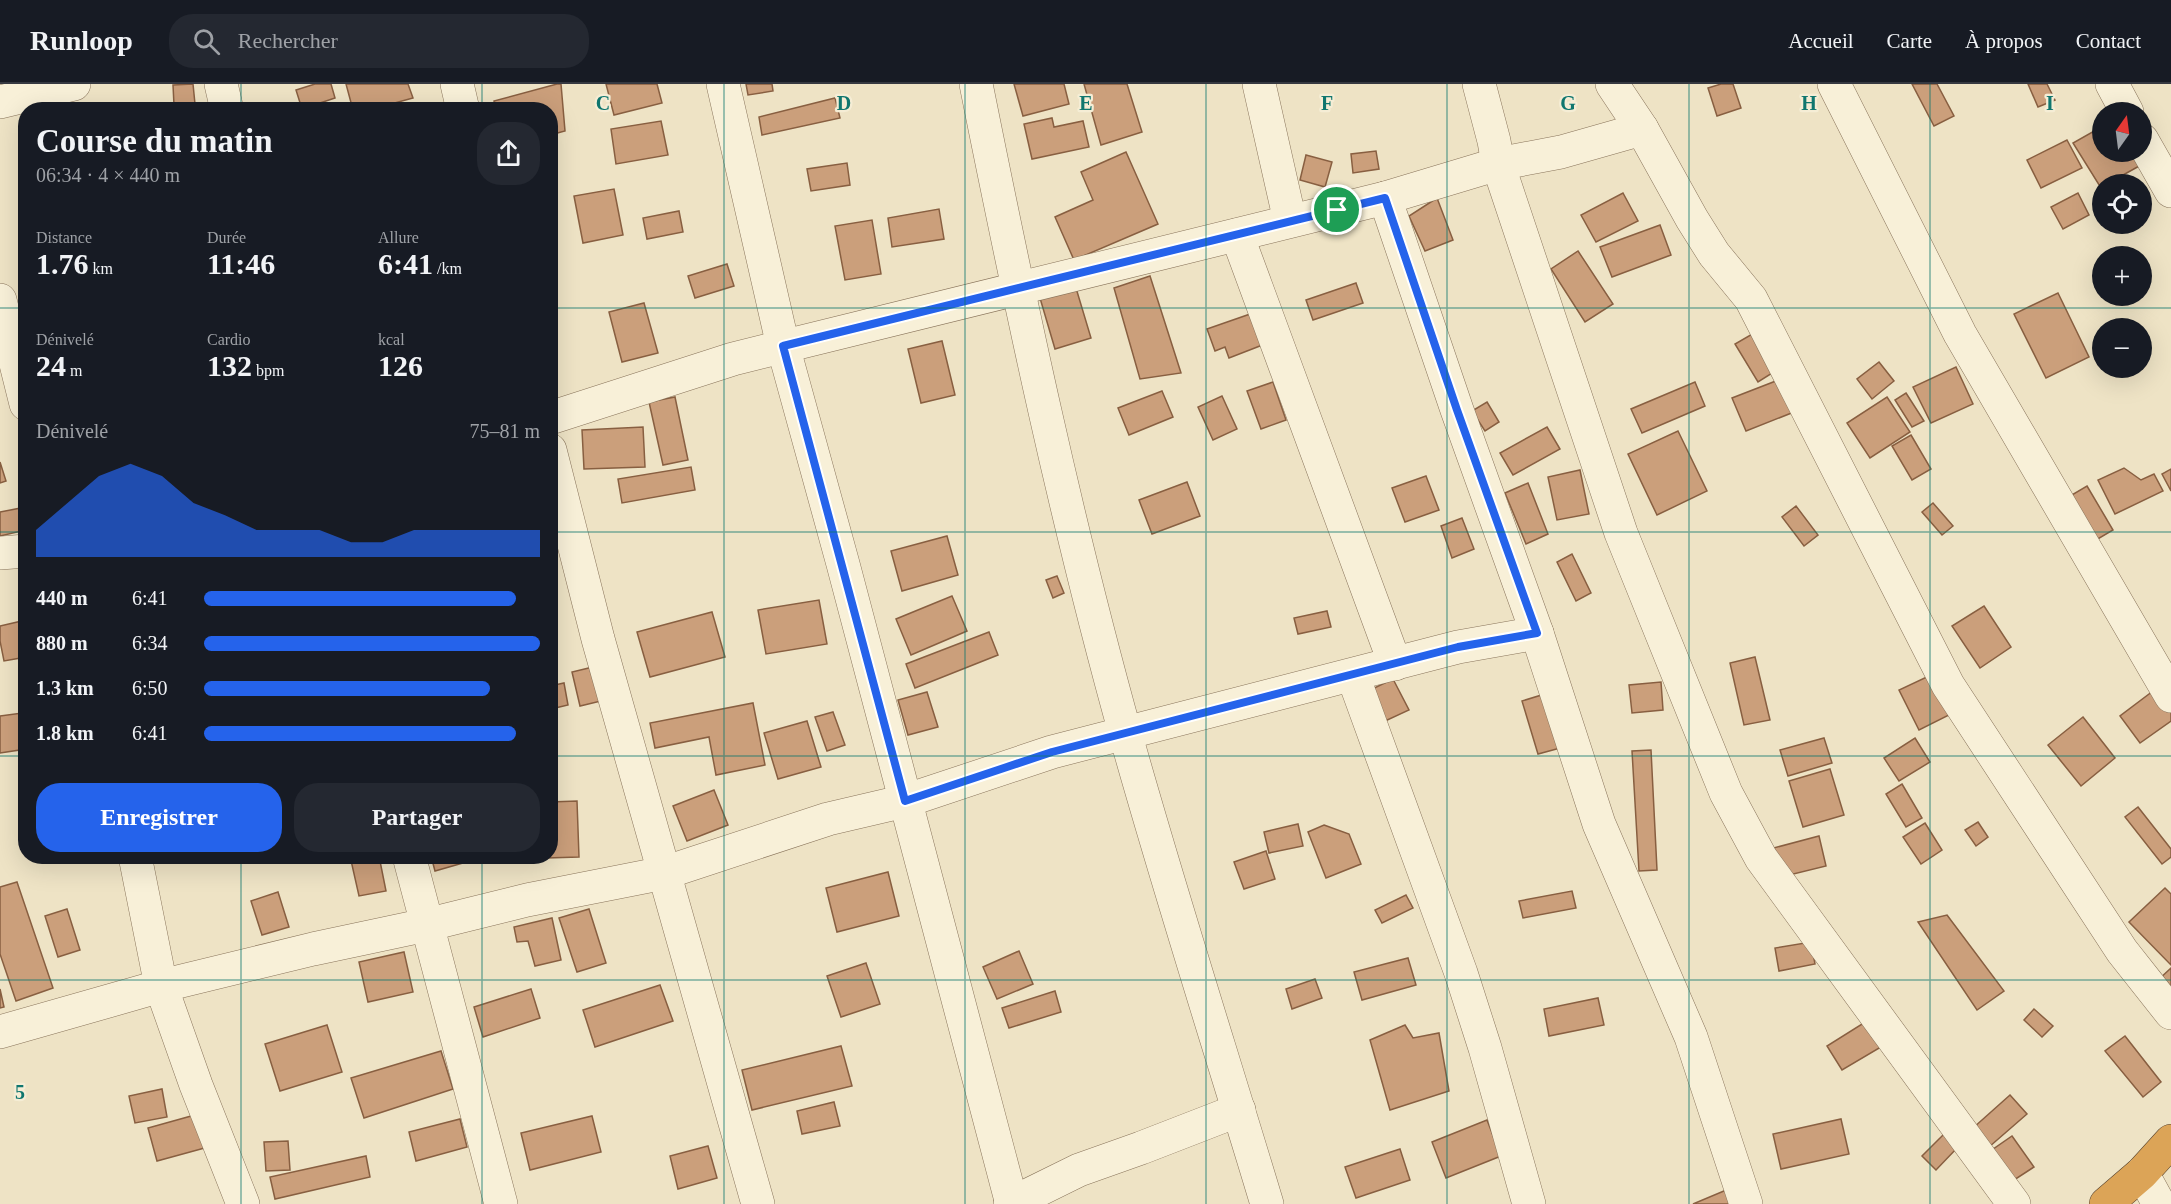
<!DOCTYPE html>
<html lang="fr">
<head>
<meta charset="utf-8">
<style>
	body { margin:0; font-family:"Times New Roman",serif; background:#242831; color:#f1f3f6; height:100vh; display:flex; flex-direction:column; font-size:22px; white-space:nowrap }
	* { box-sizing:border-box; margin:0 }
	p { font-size:20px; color:#9ea1a6 }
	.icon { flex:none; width:33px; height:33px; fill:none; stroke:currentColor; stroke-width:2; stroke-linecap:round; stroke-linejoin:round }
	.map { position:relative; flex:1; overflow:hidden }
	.sheet { position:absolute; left:18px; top:18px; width:540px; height:762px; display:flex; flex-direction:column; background:#171b24; border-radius:24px; box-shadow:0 6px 24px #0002 }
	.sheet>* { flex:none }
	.needle { width:39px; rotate:14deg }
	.fabs { position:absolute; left:2092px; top:18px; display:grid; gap:12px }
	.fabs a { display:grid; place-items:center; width:60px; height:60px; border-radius:50%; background:#171b24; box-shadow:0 6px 24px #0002; font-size:30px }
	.pin { position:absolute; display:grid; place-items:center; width:51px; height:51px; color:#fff; margin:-26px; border:3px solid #fff; border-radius:50%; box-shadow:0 2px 6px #0007 }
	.round { display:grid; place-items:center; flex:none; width:63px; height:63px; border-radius:24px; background:#242831 }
	.overview { display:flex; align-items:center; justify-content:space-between; height:102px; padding:0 18px }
	h1 { font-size:33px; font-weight:700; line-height:45px }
	.stats { display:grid; grid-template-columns:repeat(3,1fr); gap:9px; height:102px; padding:6px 18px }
	.stats div { display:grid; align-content:center }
	.stats b { font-size:30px; font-weight:700 }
	.stats small { font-size:16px; font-weight:400 }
	.stats p { font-size:16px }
	.chart { height:168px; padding:12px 18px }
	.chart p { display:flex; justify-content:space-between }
	.chart svg { width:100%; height:108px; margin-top:6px; fill:#2563eb; opacity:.7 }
	.cta { display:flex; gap:12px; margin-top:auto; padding:12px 18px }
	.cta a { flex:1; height:69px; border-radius:24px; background:#2563eb; color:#fff; font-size:24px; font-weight:700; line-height:69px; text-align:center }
	.cta a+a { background:#242831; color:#f1f3f6 }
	ul { padding:0 18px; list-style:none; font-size:20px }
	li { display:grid; grid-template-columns:96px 72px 1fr; align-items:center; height:45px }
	li i { height:15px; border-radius:8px; background:#2563eb }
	header { display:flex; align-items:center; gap:36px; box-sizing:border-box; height:84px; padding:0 30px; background:#171b24; border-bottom:2px solid #363941 }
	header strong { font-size:28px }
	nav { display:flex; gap:33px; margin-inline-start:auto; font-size:21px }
	.search { width:420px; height:54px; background:#242831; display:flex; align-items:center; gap:15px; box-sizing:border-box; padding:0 21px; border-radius:24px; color:#9ea1a6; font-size:22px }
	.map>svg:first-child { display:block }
	.building { fill:#cb9f7b; stroke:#885f41; stroke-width:1.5 }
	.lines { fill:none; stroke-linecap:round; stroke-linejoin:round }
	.street-casing { stroke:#89745b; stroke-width:34 }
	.highway-casing { stroke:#57432f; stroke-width:34 }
	.street { stroke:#f8f0d8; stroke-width:33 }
	.highway { stroke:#dca457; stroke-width:33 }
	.route-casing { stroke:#fff; stroke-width:12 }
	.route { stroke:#2563eb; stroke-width:8 }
	.grid { fill:none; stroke:#0f766e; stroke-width:1.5; stroke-opacity:0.55 }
	.grid-label { font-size:20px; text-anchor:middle; font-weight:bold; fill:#0f766e; stroke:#f5edd5; stroke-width:4.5; stroke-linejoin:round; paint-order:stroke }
</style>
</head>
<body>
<header>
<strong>Runloop</strong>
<div class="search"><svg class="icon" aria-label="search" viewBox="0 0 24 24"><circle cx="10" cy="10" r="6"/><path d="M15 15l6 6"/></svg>Rechercher</div>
<nav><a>Accueil</a><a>Carte</a><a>À propos</a><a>Contact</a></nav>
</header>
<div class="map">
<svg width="2171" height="1120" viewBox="0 0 2171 1120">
	<rect width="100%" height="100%" fill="#eee3c5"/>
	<g class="building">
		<path d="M 193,0 L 195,20 L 174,21 L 173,1 Z"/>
		<path d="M 315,0 L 331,0 L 335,14 L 302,25 L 296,6 Z"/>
		<path d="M 346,0 L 408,0 L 413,14 L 369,26 L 353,26 Z"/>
		<path d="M 557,0 L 561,0 L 565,47 L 550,51 L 550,26 L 496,26 L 494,17 Z"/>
		<path d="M 606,0 L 657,0 L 662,19 L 614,31 Z"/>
		<path d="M 746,0 L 772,0 L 773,7 L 748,11 Z"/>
		<path d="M 1014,0 L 1064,0 L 1069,20 L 1023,32 Z"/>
		<path d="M 1084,0 L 1127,0 L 1142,48 L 1101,61 Z"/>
		<path d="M 1721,0 L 1733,0 L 1741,24 L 1717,32 L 1708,4 Z"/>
		<path d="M 1912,0 L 1937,0 L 1954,32 L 1934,42 Z"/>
		<path d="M 2028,0 L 2047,0 L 2055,16 L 2038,23 Z"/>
		<path d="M 835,14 L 840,34 L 762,51 L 759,33 Z"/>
		<path d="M 338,21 L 339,26 L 320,26 Z"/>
		<path d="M 1052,34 L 1054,43 L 1083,37 L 1089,63 L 1032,75 L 1024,40 Z"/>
		<path d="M 661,37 L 668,71 L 616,80 L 611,45 Z"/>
		<path d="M 2103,42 L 2103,68 L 2142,68 L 2150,76 L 2107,100 L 2103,100 L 2101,104 L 2073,59 Z"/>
		<path d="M 2067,56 L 2082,84 L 2041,104 L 2027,76 Z"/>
		<path d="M 1376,67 L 1379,85 L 1353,89 L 1351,70 Z"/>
		<path d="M 1126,68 L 1158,140 L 1074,176 L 1055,133 L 1093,116 L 1081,88 Z"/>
		<path d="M 1306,71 L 1332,78 L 1325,103 L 1300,96 Z"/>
		<path d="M 847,79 L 850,101 L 811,107 L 807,85 Z"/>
		<path d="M 614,105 L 623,151 L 583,159 L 574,112 Z"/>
		<path d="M 1623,109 L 1638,137 L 1596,158 L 1581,131 Z"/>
		<path d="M 2078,109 L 2089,131 L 2063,145 L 2051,123 Z"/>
		<path d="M 1437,114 L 1453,156 L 1425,167 L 1409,132 Z"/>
		<path d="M 939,125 L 944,155 L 892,163 L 888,134 Z"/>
		<path d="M 679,127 L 683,148 L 647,155 L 643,134 Z"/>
		<path d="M 872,136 L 881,190 L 845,196 L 835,142 Z"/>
		<path d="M 1660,141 L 1671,171 L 1612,193 L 1600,163 Z"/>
		<path d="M 1578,167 L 1613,220 L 1585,238 L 1551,185 Z"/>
		<path d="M 727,180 L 734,202 L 695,214 L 688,192 Z"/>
		<path d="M 1150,192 L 1181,289 L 1140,295 L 1114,204 Z"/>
		<path d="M 1356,199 L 1363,219 L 1313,236 L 1306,216 Z"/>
		<path d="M 1076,204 L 1091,254 L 1055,265 L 1040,214 Z"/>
		<path d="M 2058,209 L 2089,273 L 2046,294 L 2014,230 Z"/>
		<path d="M 644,219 L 658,269 L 622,278 L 609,228 Z"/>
		<path d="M 1253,229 L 1265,260 L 1229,274 L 1225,263 L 1215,267 L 1207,245 Z"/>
		<path d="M 1754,249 L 1777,286 L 1758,298 L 1735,260 Z"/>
		<path d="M 942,257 L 955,311 L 921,319 L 908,265 Z"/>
		<path d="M 1879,278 L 1894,297 L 1872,315 L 1857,295 Z"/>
		<path d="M 1956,283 L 1973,320 L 1931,339 L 1913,303 Z"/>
		<path d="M 1781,295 L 1794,328 L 1746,347 L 1732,314 Z"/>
		<path d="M 1273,298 L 1286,336 L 1261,345 L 1247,307 Z"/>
		<path d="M 1695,298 L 1705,322 L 1642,349 L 1631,325 Z"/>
		<path d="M 1162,307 L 1173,333 L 1129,351 L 1118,324 Z"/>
		<path d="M 1906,309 L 1924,337 L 1912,343 L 1895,316 Z"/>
		<path d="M 1222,312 L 1237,345 L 1213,356 L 1198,323 Z"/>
		<path d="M 675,313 L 688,376 L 663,381 L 649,318 Z"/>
		<path d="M 1887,313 L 1910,348 L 1870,374 L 1847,339 Z"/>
		<path d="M 1487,318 L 1499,338 L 1485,347 L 1472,327 Z"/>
		<path d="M 643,343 L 645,383 L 584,385 L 582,346 Z"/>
		<path d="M 1547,343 L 1560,365 L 1513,391 L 1500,369 Z"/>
		<path d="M 1678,347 L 1707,407 L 1657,431 L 1628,370 Z"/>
		<path d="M 1911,351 L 1931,385 L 1912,396 L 1892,362 Z"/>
		<path d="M 0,378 L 6,397 L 0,399 Z"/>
		<path d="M 691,383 L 695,406 L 622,419 L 618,395 Z"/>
		<path d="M 2124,384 L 2141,396 L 2154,390 L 2163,407 L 2115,430 L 2098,396 Z"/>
		<path d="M 2171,385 L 2171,407 L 2162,390 Z"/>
		<path d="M 1580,386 L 1589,430 L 1557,436 L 1548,393 Z"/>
		<path d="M 1426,392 L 1439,426 L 1405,438 L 1392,404 Z"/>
		<path d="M 1187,398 L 1200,432 L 1152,450 L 1139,416 Z"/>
		<path d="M 1528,399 L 1548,450 L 1526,460 L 1505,409 Z"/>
		<path d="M 2087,402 L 2113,446 L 2091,459 L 2065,415 Z"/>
		<path d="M 1933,419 L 1953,442 L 1942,451 L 1922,428 Z"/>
		<path d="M 1796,422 L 1818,451 L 1804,462 L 1782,433 Z"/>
		<path d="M 26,423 L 26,446 L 0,452 L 0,428 Z"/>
		<path d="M 1462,434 L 1474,465 L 1452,474 L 1441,442 Z"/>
		<path d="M 947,452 L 958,491 L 902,507 L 891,467 Z"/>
		<path d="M 1572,470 L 1591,509 L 1576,517 L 1557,478 Z"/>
		<path d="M 1057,492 L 1064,509 L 1053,514 L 1046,496 Z"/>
		<path d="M 952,512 L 967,547 L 911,571 L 896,535 Z"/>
		<path d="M 819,516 L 827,560 L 766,570 L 758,526 Z"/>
		<path d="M 1984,522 L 2011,563 L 1980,584 L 1952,542 Z"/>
		<path d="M 1327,527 L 1331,543 L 1298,550 L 1294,534 Z"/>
		<path d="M 712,528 L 725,573 L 650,593 L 637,548 Z"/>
		<path d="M 26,536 L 26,573 L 4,577 L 0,557 L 0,542 Z"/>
		<path d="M 989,548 L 998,571 L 915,604 L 906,580 Z"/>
		<path d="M 1755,573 L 1770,636 L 1744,641 L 1730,579 Z"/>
		<path d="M 593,583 L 601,617 L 580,622 L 572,588 Z"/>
		<path d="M 1931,591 L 1951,630 L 1919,646 L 1899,606 Z"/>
		<path d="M 1393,595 L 1409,626 L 1383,638 L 1368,607 Z"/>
		<path d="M 1661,598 L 1663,626 L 1632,629 L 1629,601 Z"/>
		<path d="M 564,599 L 568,621 L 551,625 L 550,602 Z"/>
		<path d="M 2157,604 L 2171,623 L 2171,637 L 2140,659 L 2120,632 Z"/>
		<path d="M 927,608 L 938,643 L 908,651 L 898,616 Z"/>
		<path d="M 1548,609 L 1564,663 L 1538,670 L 1522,617 Z"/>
		<path d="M 753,619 L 765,681 L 716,691 L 709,653 L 655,664 L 650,639 Z"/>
		<path d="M 833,628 L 845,661 L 827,667 L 815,633 Z"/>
		<path d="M 22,629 L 26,665 L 0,669 L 0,632 Z"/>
		<path d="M 2083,633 L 2115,674 L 2081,702 L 2048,661 Z"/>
		<path d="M 807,637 L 821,683 L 778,695 L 764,649 Z"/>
		<path d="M 1824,654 L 1832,679 L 1788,692 L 1780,666 Z"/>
		<path d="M 1915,654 L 1930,678 L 1899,697 L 1884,674 Z"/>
		<path d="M 1651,666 L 1657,786 L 1639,787 L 1632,667 Z"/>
		<path d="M 1830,685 L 1844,731 L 1803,743 L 1789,697 Z"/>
		<path d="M 1902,700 L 1922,734 L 1906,743 L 1886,710 Z"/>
		<path d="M 714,706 L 728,741 L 687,757 L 673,722 Z"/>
		<path d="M 577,717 L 579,773 L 546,774 L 550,772 L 550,718 Z"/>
		<path d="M 2138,723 L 2171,765 L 2171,773 L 2162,780 L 2125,733 Z"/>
		<path d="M 1978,738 L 1988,753 L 1976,762 L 1965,746 Z"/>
		<path d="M 1925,739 L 1942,766 L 1921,780 L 1903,753 Z"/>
		<path d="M 1298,740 L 1303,762 L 1269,769 L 1264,748 Z"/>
		<path d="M 1324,741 L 1349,750 L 1361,780 L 1326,794 L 1308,748 Z"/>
		<path d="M 1819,752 L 1826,782 L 1777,794 L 1770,765 Z"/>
		<path d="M 1266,767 L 1275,795 L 1244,805 L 1234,778 Z"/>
		<path d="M 350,772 L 379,772 L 386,807 L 359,812 Z"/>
		<path d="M 431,772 L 469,772 L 470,777 L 435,787 Z"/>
		<path d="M 499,772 L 528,772 L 500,778 Z"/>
		<path d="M 888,788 L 899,832 L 837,848 L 826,804 Z"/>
		<path d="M 17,798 L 53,904 L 16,917 L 0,870 L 0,803 Z"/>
		<path d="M 2165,804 L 2171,810 L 2171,881 L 2129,838 Z"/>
		<path d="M 1572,807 L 1576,824 L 1523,834 L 1519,817 Z"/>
		<path d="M 278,808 L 289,843 L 262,851 L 251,817 Z"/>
		<path d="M 1406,811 L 1413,824 L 1382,839 L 1375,826 Z"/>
		<path d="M 67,825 L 80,866 L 58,873 L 45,832 Z"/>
		<path d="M 589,825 L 606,879 L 577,888 L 559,834 Z"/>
		<path d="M 1947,831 L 2004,907 L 1977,926 L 1918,838 Z"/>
		<path d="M 552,834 L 561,876 L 535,882 L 528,857 L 517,858 L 514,843 Z"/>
		<path d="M 1811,858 L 1815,880 L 1779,887 L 1775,864 Z"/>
		<path d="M 1019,867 L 1033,900 L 997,915 L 983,883 Z"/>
		<path d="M 404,868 L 413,908 L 368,918 L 359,878 Z"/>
		<path d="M 1408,874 L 1416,901 L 1362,916 L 1354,888 Z"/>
		<path d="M 866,879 L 880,920 L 841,933 L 827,892 Z"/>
		<path d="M 2171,884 L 2171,911 L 2157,897 Z"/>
		<path d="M 1315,895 L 1322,914 L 1292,925 L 1286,905 Z"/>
		<path d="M 660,901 L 673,937 L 595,963 L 583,926 Z"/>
		<path d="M 0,905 L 4,923 L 0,924 Z"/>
		<path d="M 531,905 L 540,934 L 483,953 L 474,923 Z"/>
		<path d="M 1055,907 L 1061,928 L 1009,944 L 1002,924 Z"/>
		<path d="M 1598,914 L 1604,941 L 1549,952 L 1544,925 Z"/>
		<path d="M 2034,925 L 2053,942 L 2042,953 L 2024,936 Z"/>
		<path d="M 1870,935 L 1886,960 L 1842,986 L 1827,962 Z"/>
		<path d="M 327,941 L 342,988 L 280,1007 L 265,960 Z"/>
		<path d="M 1405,941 L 1413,954 L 1439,949 L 1449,1007 L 1390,1026 L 1370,956 Z"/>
		<path d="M 2125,952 L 2161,998 L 2143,1013 L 2105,967 Z"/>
		<path d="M 841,962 L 852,1002 L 752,1026 L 742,986 Z"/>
		<path d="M 441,967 L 453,1005 L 364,1034 L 351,994 Z"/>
		<path d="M 162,1005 L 167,1033 L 135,1039 L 129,1012 Z"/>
		<path d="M 2010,1011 L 2027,1030 L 1989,1063 L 1973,1044 Z"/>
		<path d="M 834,1018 L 840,1042 L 802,1050 L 797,1027 Z"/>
		<path d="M 202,1029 L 212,1062 L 157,1077 L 148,1044 Z"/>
		<path d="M 592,1032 L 601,1068 L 530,1086 L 521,1049 Z"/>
		<path d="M 460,1035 L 467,1063 L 416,1077 L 409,1048 Z"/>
		<path d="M 1841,1035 L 1849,1070 L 1781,1085 L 1773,1050 Z"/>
		<path d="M 1487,1036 L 1501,1072 L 1446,1094 L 1432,1058 Z"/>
		<path d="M 1944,1050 L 1957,1064 L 1936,1086 L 1922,1072 Z"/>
		<path d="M 2012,1052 L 2034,1083 L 2011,1098 L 1989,1068 Z"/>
		<path d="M 288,1057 L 290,1086 L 266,1087 L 264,1058 Z"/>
		<path d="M 708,1062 L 717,1094 L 678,1105 L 670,1072 Z"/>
		<path d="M 1400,1065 L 1410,1096 L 1356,1114 L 1345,1083 Z"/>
		<path d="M 366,1072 L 370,1093 L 275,1115 L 270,1093 Z"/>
		<path d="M 1731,1104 L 1738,1120 L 1693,1120 Z"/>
	</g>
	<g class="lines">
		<g class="street-casing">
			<g id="street">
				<path d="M 221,0 L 227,26"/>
				<path d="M 457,0 L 463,26"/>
				<path d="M 723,0 L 783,262 L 843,480 L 1012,1120"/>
				<path d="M 976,0 C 1020,219 1066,437 1126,652 C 1170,809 1220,964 1267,1120"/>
				<path d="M 1259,0 L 1290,137"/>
				<path d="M 1479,0 L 1494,57 L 1498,80 L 1621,449 L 1726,709 L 1761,774 L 2014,1120"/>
				<path d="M 1612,0 L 1642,45 L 1692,135 L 1714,170 L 1751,215 L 1948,601 L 2122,867 L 2171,929"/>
				<path d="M 1834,0 L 1960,250 L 2171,612"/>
				<path d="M 2112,0 L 2127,28"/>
				<path d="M 0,18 L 74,0"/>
				<path d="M 2142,56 L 2171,107"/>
				<path d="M 1385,114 L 1457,326 L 1537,549 L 1599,740 L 1691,953 L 1746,1120"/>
				<path d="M 1237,151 L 1395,580"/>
				<path d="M 0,216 L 26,320"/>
				<path d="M 550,334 L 733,275 L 1385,114 L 1498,80 L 1561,68 L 1642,45"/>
				<path d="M 550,366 L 598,555 L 758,1120"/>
				<path d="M 0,469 L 26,467"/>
				<path d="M 1353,592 L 1461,889 L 1485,964 L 1529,1120"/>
				<path d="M 135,772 L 161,902 L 196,1001 L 243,1120"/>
				<path d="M 409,772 L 501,1120"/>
				<path d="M 0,948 L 161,902 L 313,865 L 426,841 L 527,816 L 664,789 L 828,735 L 905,717 L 1052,668 L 1458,563 L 1537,549"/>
				<path d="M 2142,1089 L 2159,1120"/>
				<path d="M 1010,1120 L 1079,1086 L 1141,1064 L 1239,1026"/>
			</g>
		</g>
		<g class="highway-casing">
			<path id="highway" d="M 2106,1120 L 2142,1089 L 2171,1057"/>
		</g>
		<use href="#street" class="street"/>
		<use href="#highway" class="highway"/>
	</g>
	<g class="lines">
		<g class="route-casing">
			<path id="route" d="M 1385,114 L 1457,326 L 1537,549 L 1458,563 L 1052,668 L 905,717 L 783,262 Z"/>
		</g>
		<use href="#route" class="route"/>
	</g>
	<path class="grid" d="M 241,0 L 241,26M 482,0 L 482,26M 724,0 L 724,1120M 965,0 L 965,1120M 1206,0 L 1206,1120M 1447,0 L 1447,1120M 1689,0 L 1689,1120M 1930,0 L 1930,1120M 0,224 L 26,224M 550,224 L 2171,224M 0,448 L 26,448M 550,448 L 2171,448M 0,672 L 26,672M 550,672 L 2171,672M 241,772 L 241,1120M 482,772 L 482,1120M 0,896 L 2171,896"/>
	<g class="grid-label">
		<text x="603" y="26">C</text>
		<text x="844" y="26">D</text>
		<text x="1086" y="26">E</text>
		<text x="1327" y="26">F</text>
		<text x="1568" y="26">G</text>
		<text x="1809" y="26">H</text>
		<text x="2050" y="26">I</text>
		<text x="20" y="1015">5</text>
	</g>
</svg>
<div class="fabs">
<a><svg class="needle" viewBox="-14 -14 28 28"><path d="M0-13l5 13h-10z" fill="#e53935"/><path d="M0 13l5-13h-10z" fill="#9ea1a6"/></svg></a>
<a><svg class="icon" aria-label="locate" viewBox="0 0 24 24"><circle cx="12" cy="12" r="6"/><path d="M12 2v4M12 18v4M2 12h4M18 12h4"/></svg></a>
<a>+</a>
<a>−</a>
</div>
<div class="pin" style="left:1337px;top:126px;background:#1e9e55"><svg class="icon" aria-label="arrive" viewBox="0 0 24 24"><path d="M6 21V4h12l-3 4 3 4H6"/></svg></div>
<section class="sheet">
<div class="overview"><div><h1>Course du matin</h1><p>06:34 · 4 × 440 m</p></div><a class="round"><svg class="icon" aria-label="share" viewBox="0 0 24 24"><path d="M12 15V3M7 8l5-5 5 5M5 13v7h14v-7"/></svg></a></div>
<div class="stats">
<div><p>Distance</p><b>1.76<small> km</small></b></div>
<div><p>Durée</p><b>11:46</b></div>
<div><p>Allure</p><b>6:41<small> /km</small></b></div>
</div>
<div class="stats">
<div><p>Dénivelé</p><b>24<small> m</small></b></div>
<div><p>Cardio</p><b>132<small> bpm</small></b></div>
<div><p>kcal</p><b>126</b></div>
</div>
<div class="chart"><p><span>Dénivelé</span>75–81 m</p>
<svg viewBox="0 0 160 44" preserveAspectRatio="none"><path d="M0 44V33L10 22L20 11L30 6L40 11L50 22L60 27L70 33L80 33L90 33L100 38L110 38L120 33L130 33L140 33L150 33L160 33V44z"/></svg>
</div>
<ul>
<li><b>440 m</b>6:41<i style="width:93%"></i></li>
<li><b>880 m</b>6:34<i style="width:100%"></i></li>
<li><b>1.3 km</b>6:50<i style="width:85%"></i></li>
<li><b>1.8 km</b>6:41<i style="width:93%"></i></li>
</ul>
<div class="cta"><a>Enregistrer</a><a>Partager</a></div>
</section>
</div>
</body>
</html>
